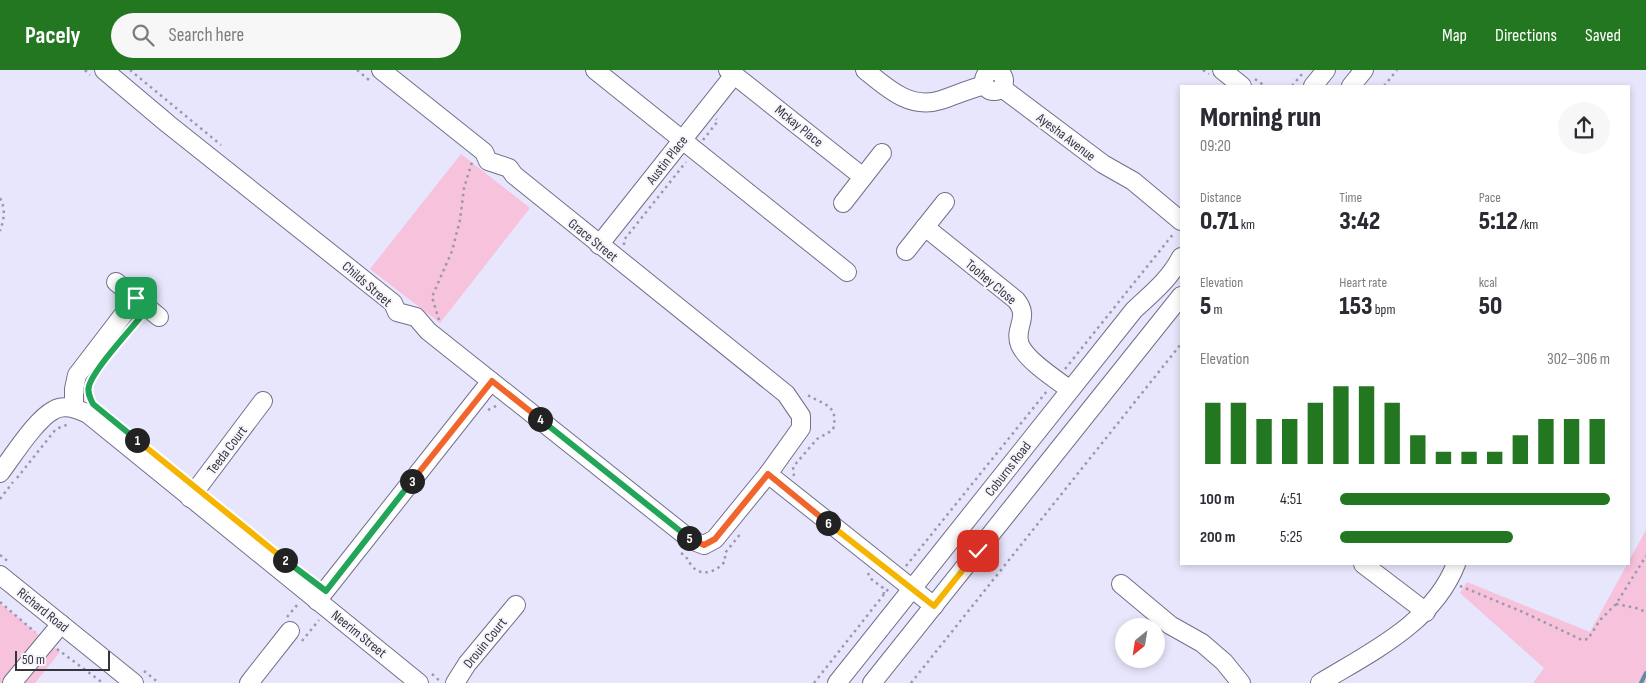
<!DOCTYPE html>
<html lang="en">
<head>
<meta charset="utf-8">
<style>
	body { margin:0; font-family:"Sofia Sans Condensed",sans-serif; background:#f7f7f7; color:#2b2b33; height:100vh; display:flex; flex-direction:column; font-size:19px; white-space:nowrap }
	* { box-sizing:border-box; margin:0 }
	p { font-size:16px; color:#7c7c81 }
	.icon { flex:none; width:28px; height:28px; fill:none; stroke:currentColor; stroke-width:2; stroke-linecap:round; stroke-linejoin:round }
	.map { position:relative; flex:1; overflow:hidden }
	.details { position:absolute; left:1180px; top:15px; width:450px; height:480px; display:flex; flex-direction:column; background:#fff; border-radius:0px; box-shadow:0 2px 8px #0003 }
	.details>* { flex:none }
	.needle { width:32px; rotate:210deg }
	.fabs { position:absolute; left:1115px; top:548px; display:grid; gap:10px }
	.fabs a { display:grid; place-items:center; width:50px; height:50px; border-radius:50%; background:#fff; box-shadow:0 2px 8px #0003; font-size:25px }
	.scale { position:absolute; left:15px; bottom:12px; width:95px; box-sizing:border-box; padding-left:5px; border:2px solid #35353f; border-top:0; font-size:14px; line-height:18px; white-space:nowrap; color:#35353f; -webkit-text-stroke:4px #f5f5fb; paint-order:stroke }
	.pin { position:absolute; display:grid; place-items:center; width:42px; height:42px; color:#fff; margin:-21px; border-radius:10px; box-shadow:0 2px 8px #0006 }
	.km { position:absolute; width:25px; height:25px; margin:-12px; border-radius:50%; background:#222; color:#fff; font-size:14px; line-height:25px; text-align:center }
	.round { display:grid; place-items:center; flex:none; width:52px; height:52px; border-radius:26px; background:#f7f7f7 }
	.head { display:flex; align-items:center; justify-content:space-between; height:85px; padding:0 20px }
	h1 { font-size:28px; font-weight:800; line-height:38px }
	.stats { display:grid; grid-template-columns:repeat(3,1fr); gap:8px; height:85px; padding:5px 20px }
	.stats div { display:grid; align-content:center }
	.stats b { font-size:25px; font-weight:800 }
	.stats small { font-size:14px; font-weight:400 }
	.stats p { font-size:14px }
	.chart { height:140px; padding:10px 20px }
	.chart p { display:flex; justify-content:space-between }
	.chart svg { width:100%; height:90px; margin-top:5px; stroke:#247721; stroke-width:6 }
	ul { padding:0 20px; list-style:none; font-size:16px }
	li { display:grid; grid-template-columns:80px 60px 1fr; align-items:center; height:38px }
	li i { height:12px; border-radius:6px; background:#247721 }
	header { display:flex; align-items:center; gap:30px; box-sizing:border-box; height:70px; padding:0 25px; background:#247721; color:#fff }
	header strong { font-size:24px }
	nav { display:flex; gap:28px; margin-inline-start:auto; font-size:18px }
	.search { width:350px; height:45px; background:#f7f7f7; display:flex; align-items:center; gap:12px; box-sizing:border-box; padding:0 18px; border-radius:28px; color:#7c7c81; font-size:19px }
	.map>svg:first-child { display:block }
	.green { fill:#f6c2dc }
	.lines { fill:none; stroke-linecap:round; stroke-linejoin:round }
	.stream { stroke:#5e8ca5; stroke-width:4 }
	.minor-casing { stroke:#727089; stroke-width:20 }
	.path { stroke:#9a99aa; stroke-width:2.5; stroke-dasharray:2.5 4; stroke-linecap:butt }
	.minor { stroke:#fff; stroke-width:18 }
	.split-1-casing { stroke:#fff; stroke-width:10 }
	.split-2-casing { stroke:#fff; stroke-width:10 }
	.split-3-casing { stroke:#fff; stroke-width:10 }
	.split-4-casing { stroke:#fff; stroke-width:10 }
	.split-5-casing { stroke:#fff; stroke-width:10 }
	.split-6-casing { stroke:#fff; stroke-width:10 }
	.split-7-casing { stroke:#fff; stroke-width:10 }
	.split-1 { stroke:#22a559; stroke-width:6 }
	.split-2 { stroke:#f5b400; stroke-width:6 }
	.split-3 { stroke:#22a559; stroke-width:6 }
	.split-4 { stroke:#f0652b; stroke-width:6 }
	.split-5 { stroke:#22a559; stroke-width:6 }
	.split-6 { stroke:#f0652b; stroke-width:6 }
	.split-7 { stroke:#f5b400; stroke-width:6 }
	.labels { text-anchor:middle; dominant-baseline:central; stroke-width:4; stroke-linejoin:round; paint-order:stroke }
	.street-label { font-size:14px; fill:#35353f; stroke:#f5f5fb }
</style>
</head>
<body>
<header>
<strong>Pacely</strong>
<div class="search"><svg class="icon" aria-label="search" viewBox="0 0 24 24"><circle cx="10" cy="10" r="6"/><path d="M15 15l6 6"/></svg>Search here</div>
<nav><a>Map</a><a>Directions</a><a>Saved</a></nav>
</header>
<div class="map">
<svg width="1646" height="613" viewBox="0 0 1646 613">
	<rect width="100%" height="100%" fill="#e7e6fc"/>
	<g class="green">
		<path d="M 461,84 L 530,138 L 440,253 L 370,199 Z"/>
		<path d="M 1646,460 L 1646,613 L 1533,613 L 1544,598 L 1460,523 L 1467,512 L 1590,562 Z"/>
		<path d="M 0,533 L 60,582 L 35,613 L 0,613 Z"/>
	</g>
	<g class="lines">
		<path class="stream" d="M 1641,613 L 1646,603"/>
		<g class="minor-casing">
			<g id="minor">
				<path d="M 104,0 L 168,54 L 393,233 L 397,242 L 416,247 L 428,261 L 691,470 L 704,475 L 715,469 L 768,404 L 801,358 L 801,346 L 786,324 L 514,105 L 509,98 L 488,91 L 484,82 L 381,0"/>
				<path d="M 595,0 L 847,202"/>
				<path d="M 728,0 L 863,107"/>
				<path d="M 865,0 C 887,18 910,40 941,30 C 956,25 969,19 985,15"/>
				<path d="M 1222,0 L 1242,16"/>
				<circle cx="994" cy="11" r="10"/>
				<path d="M 1313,16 L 1326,0"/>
				<path d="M 1351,16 L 1364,0"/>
				<path d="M 1002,18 L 1103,94 L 1133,111 L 1181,151"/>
				<path d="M 843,133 L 882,83"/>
				<path d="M 925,157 L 1016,230 C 1031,248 1013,257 1020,275 C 1027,291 1056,309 1070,320"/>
				<path d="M 599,175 L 734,5"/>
				<path d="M 906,181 L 945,132"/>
				<path d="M 116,212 L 159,247"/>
				<path d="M 74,338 L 74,319 L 77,305 L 136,228"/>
				<path d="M 0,403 C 13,386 36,349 54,340 C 64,334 78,339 88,344 L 419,613"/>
				<path d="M 768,404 L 934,536"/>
				<path d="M 190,428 L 263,331"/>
				<path d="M 1363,494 L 1426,542"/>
				<path d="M 0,505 L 134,613"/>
				<path d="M 1121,514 L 1170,555 L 1202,573 L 1224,592 L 1241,613"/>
				<path d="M 317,531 L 491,311"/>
				<path d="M 12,613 L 61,554"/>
				<path d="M 249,613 L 290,561"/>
				<path d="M 455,613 L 467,594 L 516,535"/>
				<path d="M 837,613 L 1134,240 C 1151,224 1170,209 1181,187"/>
				<path d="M 872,613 L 1181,226"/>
				<path d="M 1320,613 C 1371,582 1433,553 1456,494"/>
			</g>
		</g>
		<g class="path">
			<path d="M 85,0 L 90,5"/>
			<path d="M 130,0 L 221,75"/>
			<path d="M 357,0 L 369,10"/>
			<path d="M 1203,0 L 1209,4"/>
			<path d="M 1255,9 L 1265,16"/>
			<path d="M 1292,16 L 1302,4"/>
			<path d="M 1384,16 L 1397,0"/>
			<path d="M 703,70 L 718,51 L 716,49"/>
			<path d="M 0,128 C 6,140 4,149 0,161"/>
			<path d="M 624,175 L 624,170 L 686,92"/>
			<path d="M 439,250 L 432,227 L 452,181 L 460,150 L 464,118 L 472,92"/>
			<path d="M 1065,299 L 1174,163"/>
			<path d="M 488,340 L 498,335"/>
			<path d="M 794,406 L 793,397 L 817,369 L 833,360 C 840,332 820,335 805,323"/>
			<path d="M 17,408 L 56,359 L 69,354"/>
			<path d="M 0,429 L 13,412"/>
			<path d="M 681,483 C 687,487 688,490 691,495 C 701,508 717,502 725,491 L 725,483 L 742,462"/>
			<path d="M 0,485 L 10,493"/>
			<path d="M 906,496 L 1047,321"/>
			<path d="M 868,503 L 870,508 L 883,518 L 884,524"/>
			<path d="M 1460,516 L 1523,542 L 1582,570 L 1588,569 L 1600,550 L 1616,534 L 1646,486"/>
			<path d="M 0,532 L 35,562"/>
			<path d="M 1616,534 L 1636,538 L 1646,542"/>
			<path d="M 287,547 L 298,534"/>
			<path d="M 302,571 L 319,550"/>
			<path d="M 57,579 L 103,613"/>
			<path d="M 144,601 L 159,613"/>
			<path d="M 432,604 L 441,612"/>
			<path d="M 814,613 L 889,518"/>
			<path d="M 911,613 L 1181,274"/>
		</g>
		<use href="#minor" class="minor"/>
	</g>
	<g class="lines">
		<g class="split-1-casing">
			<path id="split-1" d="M 136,228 L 148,238 C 135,255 94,298 89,316 C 87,322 90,328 93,334 L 137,370"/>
		</g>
		<g class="split-2-casing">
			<path id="split-2" d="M 137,370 L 285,490"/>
		</g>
		<g class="split-3-casing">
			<path id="split-3" d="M 285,490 L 326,521 L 412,411"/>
		</g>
		<g class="split-4-casing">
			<path id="split-4" d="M 412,411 L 492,311 L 540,349"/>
		</g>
		<g class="split-5-casing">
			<path id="split-5" d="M 540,349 L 689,468"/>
		</g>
		<g class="split-6-casing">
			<path id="split-6" d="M 689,468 L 704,475 L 715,469 L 768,404 L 828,453"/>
		</g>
		<g class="split-7-casing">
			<path id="split-7" d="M 828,453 L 934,536 L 978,481"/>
		</g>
		<use href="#split-1" class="split-1"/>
		<use href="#split-2" class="split-2"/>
		<use href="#split-3" class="split-3"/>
		<use href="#split-4" class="split-4"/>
		<use href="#split-5" class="split-5"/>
		<use href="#split-6" class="split-6"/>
		<use href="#split-7" class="split-7"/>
	</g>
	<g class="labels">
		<g class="street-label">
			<text transform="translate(799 56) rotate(39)">Mckay Place</text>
			<text transform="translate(1066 67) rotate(37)">Ayesha Avenue</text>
			<text transform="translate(667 90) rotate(-52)">Austin Place</text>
			<text transform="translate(593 170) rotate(39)">Grace Street</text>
			<text transform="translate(991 212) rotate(40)">Toohey Close</text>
			<text transform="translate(367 214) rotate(41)">Childs Street</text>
			<text transform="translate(227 380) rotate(-53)">Teeda Court</text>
			<text transform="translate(1008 399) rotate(-52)">Coburns Road</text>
			<text transform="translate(43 540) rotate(39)">Richard Road</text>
			<text transform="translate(359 564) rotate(39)">Neerim Street</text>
			<text transform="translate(485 573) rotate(-51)">Drouin Court</text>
		</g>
	</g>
</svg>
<div class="fabs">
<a><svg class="needle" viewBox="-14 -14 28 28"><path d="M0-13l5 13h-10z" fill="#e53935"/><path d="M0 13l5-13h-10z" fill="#7c7c81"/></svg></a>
</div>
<div class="scale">50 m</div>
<div class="pin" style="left:136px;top:228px;background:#1e9e55"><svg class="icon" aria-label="arrive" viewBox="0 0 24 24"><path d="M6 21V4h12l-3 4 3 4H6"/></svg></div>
<div class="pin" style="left:978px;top:481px;background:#d93025"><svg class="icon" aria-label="check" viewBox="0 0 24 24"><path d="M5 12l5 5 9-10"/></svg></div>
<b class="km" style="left:137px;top:370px">1</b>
<b class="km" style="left:285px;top:490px">2</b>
<b class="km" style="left:412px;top:411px">3</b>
<b class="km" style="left:540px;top:349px">4</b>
<b class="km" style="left:689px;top:468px">5</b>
<b class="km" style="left:828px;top:453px">6</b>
<section class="details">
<div class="head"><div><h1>Morning run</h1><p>09:20</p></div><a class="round"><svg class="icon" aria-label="share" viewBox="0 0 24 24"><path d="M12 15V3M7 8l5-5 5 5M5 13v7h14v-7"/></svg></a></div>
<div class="stats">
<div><p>Distance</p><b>0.71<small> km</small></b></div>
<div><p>Time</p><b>3:42</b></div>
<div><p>Pace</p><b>5:12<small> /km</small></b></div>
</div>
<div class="stats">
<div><p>Elevation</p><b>5<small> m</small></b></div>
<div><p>Heart rate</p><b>153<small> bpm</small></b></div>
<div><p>kcal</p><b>50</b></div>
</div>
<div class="chart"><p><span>Elevation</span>302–306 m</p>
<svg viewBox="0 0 160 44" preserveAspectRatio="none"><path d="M5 44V14M15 44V14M25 44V22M35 44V22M45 44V14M55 44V6M65 44V6M75 44V14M85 44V30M95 44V38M105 44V38M115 44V38M125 44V30M135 44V22M145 44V22M155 44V22"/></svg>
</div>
<ul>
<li><b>100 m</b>4:51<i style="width:100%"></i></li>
<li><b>200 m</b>5:25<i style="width:64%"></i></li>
</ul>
</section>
</div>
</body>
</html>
